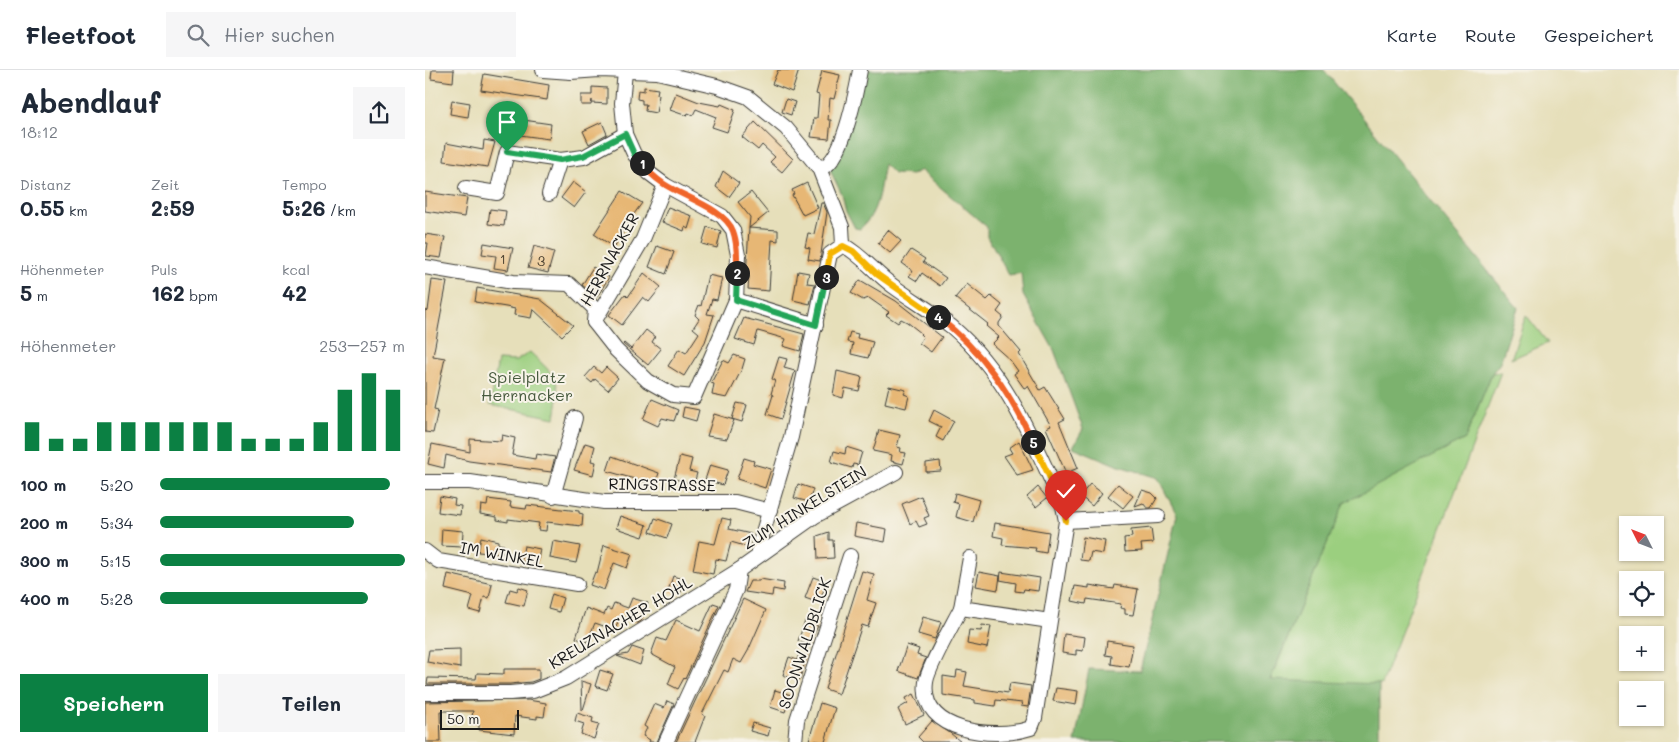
<!DOCTYPE html>
<html lang="de">
<head>
<meta charset="utf-8">
<style>
	body { margin:0; font-family:Mali,sans-serif; background:#f6f6f7; color:#1f2937; height:100vh; display:flex; flex-direction:column; font-size:19px; white-space:nowrap }
	* { box-sizing:border-box; margin:0 }
	p { font-size:16px; color:#747a83 }
	.icon { flex:none; width:28px; height:28px; fill:none; stroke:currentColor; stroke-width:2; stroke-linecap:round; stroke-linejoin:round }
	.map { position:relative; flex:1; overflow:hidden }
	.panel { display:flex; flex-direction:column; background:#fff; width:425px }
	.panel>* { flex:none }
	.needle { width:32px; rotate:312deg }
	.buttons { position:absolute; left:1194px; top:446px; display:grid; gap:10px }
	.buttons a { display:grid; place-items:center; width:45px; height:45px; border-radius:0px; background:#fff; box-shadow:0 1px 4px #0004; font-size:25px }
	.scale { position:absolute; left:15px; bottom:12px; width:79px; box-sizing:border-box; padding-left:5px; border:2px solid #1c1c1c; border-top:0; font-size:14px; line-height:18px; white-space:nowrap; color:#1c1c1c; -webkit-text-stroke:4px #f7f3e8; paint-order:stroke }
	.pin { position:absolute; display:grid; place-items:center; width:42px; height:42px; color:#fff; margin:-51px -21px; border-radius:50% 50% 50% 0; rotate:-45deg; box-shadow:0 0 5px #0007 }
	.pin .icon { rotate:45deg }
	.km { position:absolute; width:25px; height:25px; margin:-12px; border-radius:50%; background:#222; color:#fff; font-size:14px; line-height:25px; text-align:center }
	.round { display:grid; place-items:center; flex:none; width:52px; height:52px; border-radius:0px; background:#f6f6f7 }
	.summary { display:flex; align-items:center; justify-content:space-between; height:85px; padding:0 20px }
	h1 { font-size:28px; font-weight:700; line-height:38px }
	.metrics { display:grid; grid-template-columns:repeat(3,1fr); gap:8px; height:85px; padding:5px 20px }
	.metrics div { display:grid; align-content:center }
	.metrics b { font-size:21px; font-weight:700 }
	.metrics small { font-size:14px; font-weight:400 }
	.metrics p { font-size:14px }
	.chart { height:140px; padding:10px 20px }
	.chart p { display:flex; justify-content:space-between }
	.chart svg { width:100%; height:90px; margin-top:5px; stroke:#0b8043; stroke-width:6 }
	.primary-button { display:flex; gap:10px; margin-top:auto; padding:10px 20px }
	.primary-button a { flex:1; height:58px; border-radius:0px; background:#0b8043; color:#fff; font-size:20px; font-weight:700; line-height:58px; text-align:center }
	.primary-button a+a { background:#f6f6f7; color:#1f2937 }
	ul { padding:0 20px; list-style:none; font-size:16px }
	li { display:grid; grid-template-columns:80px 60px 1fr; align-items:center; height:38px }
	li i { height:12px; border-radius:6px; background:#0b8043 }
	header { display:flex; align-items:center; gap:30px; box-sizing:border-box; height:70px; padding:0 25px; background:#fff; border-bottom:1px solid #e0e1e3 }
	header strong { font-size:24px }
	nav { display:flex; gap:28px; margin-inline-start:auto; font-size:18px }
	.search { width:350px; height:45px; background:#f6f6f7; display:flex; align-items:center; gap:12px; box-sizing:border-box; padding:0 18px; border-radius:0px; color:#747a83; font-size:19px }
	main { display:flex; flex:1; min-height:0 }
	.map>svg:first-child { display:block }
	.green { fill:#9bcf7f; stroke:#5c764e }
	.forest { fill:#7cb26e; stroke:#4c6745 }
	.building { fill:#e7b774 }
	.lines { fill:none; stroke-linecap:round; stroke-linejoin:round }
	.minor-casing { stroke:#3a3934; stroke-width:16 }
	.minor { stroke:#fff; stroke-width:14 }
	.split-1-casing { stroke:#fff; stroke-width:10 }
	.split-2-casing { stroke:#fff; stroke-width:10 }
	.split-3-casing { stroke:#fff; stroke-width:10 }
	.split-4-casing { stroke:#fff; stroke-width:10 }
	.split-5-casing { stroke:#fff; stroke-width:10 }
	.split-6-casing { stroke:#fff; stroke-width:10 }
	.split-1 { stroke:#22a559; stroke-width:6 }
	.split-2 { stroke:#f0652b; stroke-width:6 }
	.split-3 { stroke:#22a559; stroke-width:6 }
	.split-4 { stroke:#f5b400; stroke-width:6 }
	.split-5 { stroke:#f0652b; stroke-width:6 }
	.split-6 { stroke:#f5b400; stroke-width:6 }
	.labels { text-anchor:middle; dominant-baseline:central; stroke-width:4; stroke-linejoin:round; paint-order:stroke }
	.number-label { font-size:14px; fill:#4f4332 }
	.street-label { font-size:16px; fill:#1c1c1c; stroke:#f7f3e8 }
	.park-label { font-size:16px; fill:#485b3f; stroke:#f7f3e8 }
</style>
</head>
<body>
<header>
<strong>Fleetfoot</strong>
<div class="search"><svg class="icon" aria-label="search" viewBox="0 0 24 24"><circle cx="10" cy="10" r="6"/><path d="M15 15l6 6"/></svg>Hier suchen</div>
<nav><a>Karte</a><a>Route</a><a>Gespeichert</a></nav>
</header>
<main>
<section class="panel">
<div class="summary"><div><h1>Abendlauf</h1><p>18:12</p></div><a class="round"><svg class="icon" aria-label="share" viewBox="0 0 24 24"><path d="M12 15V3M7 8l5-5 5 5M5 13v7h14v-7"/></svg></a></div>
<div class="metrics">
<div><p>Distanz</p><b>0.55<small> km</small></b></div>
<div><p>Zeit</p><b>2:59</b></div>
<div><p>Tempo</p><b>5:26<small> /km</small></b></div>
</div>
<div class="metrics">
<div><p>Höhenmeter</p><b>5<small> m</small></b></div>
<div><p>Puls</p><b>162<small> bpm</small></b></div>
<div><p>kcal</p><b>42</b></div>
</div>
<div class="chart"><p><span>Höhenmeter</span>253–257 m</p>
<svg viewBox="0 0 160 44" preserveAspectRatio="none"><path d="M5 44V30M15 44V38M25 44V38M35 44V30M45 44V30M55 44V30M65 44V30M75 44V30M85 44V30M95 44V38M105 44V38M115 44V38M125 44V30M135 44V14M145 44V6M155 44V14"/></svg>
</div>
<ul>
<li><b>100 m</b>5:20<i style="width:94%"></i></li>
<li><b>200 m</b>5:34<i style="width:79%"></i></li>
<li><b>300 m</b>5:15<i style="width:100%"></i></li>
<li><b>400 m</b>5:28<i style="width:85%"></i></li>
</ul>
<div class="primary-button"><a>Speichern</a><a>Teilen</a></div>
</section>
<div class="map">
<svg width="1254" height="672" viewBox="0 0 1254 672">
	<rect width="100%" height="100%" fill="#f7f3e8"/>
	<filter id="ink" filterUnits="userSpaceOnUse"><feTurbulence type="fractalNoise" baseFrequency=".02" numOctaves="2"/><feDisplacementMap in="SourceGraphic" scale="10" xChannelSelector="R" yChannelSelector="G"/><feConvolveMatrix kernelMatrix="1 2 1 2 8 2 1 2 1" color-interpolation-filters="sRGB"/></filter>
	<filter id="wash" filterUnits="userSpaceOnUse"><feTurbulence type="fractalNoise" baseFrequency=".0096" numOctaves="4" result="noise"/><feDisplacementMap in="SourceGraphic" scale="20" xChannelSelector="R" yChannelSelector="G"/><feGaussianBlur stdDeviation="1.12" result="paint"/><feColorMatrix in="noise" values="0 0 0 0 0 0 0 0 0 0 0 0 0 0 0 0 0 1.4 0 .05"/><feComposite in="paint" operator="in"/></filter>
	<g filter="url(#wash)">
		<rect width="100%" height="100%" fill="#e6dfba"/>
		<g class="green">
			<path d="M 1101,245 L 1123,273 L 1086,289 Z"/>
			<path d="M 105,282 C 132,308 137,309 130,348 L 65,335 L 73,290 L 91,291 Z"/>
			<path d="M 1076,302 L 956,615 L 845,611 L 919,432 L 1040,369 L 1067,303 Z"/>
		</g>
		<path class="forest" d="M 437,0 L 899,0 L 1093,238 L 1075,293 L 1067,303 L 1040,369 L 919,433 L 845,610 L 954,614 L 954,672 L 650,672 L 664,599 L 715,601 L 752,445 L 733,408 L 691,395 L 648,377 L 658,359 L 629,280 L 598,225 L 596,203 L 584,205 C 576,193 571,179 562,167 L 562,157 L 495,100 L 487,105 L 469,104 L 459,94 C 454,118 455,141 435,159 L 430,158 L 421,141 L 417,125 L 405,100 Z"/>
		<g id="blocks">
			<g class="building">
				<path d="M 7,0 L 29,0 L 28,12 L 6,9 Z"/>
				<path d="M 353,0 L 374,0 L 367,22 L 347,14 Z"/>
				<path d="M 397,1 L 415,5 L 409,29 L 405,28 L 403,50 L 406,50 L 404,69 L 386,67 L 389,48 L 392,48 L 394,25 L 391,24 Z"/>
				<path d="M 59,4 L 124,15 L 122,30 L 56,20 Z"/>
				<path d="M 167,17 L 182,18 L 182,34 L 167,33 L 167,30 L 166,35 L 156,35 L 156,25 L 167,25 Z"/>
				<path d="M 219,17 L 233,19 L 232,24 L 234,25 L 231,43 L 220,41 L 221,34 L 217,34 L 217,30 L 212,29 L 213,20 L 219,21 Z"/>
				<path d="M 251,23 L 274,32 L 295,36 L 296,34 L 310,40 L 302,62 L 287,57 L 291,47 L 271,39 L 268,45 L 263,43 L 262,46 L 245,40 Z"/>
				<path d="M 361,29 L 370,32 L 366,45 L 357,42 Z"/>
				<path d="M 27,30 L 45,33 L 43,47 L 25,44 Z"/>
				<path d="M 71,46 L 126,54 L 124,69 L 88,64 L 68,64 Z"/>
				<path d="M 177,52 L 182,64 L 164,74 L 158,61 Z"/>
				<path d="M 330,52 L 368,89 L 357,102 L 345,92 L 350,87 L 337,75 L 333,80 L 317,67 Z"/>
				<path d="M 59,70 L 70,72 L 63,97 L 19,91 L 21,73 L 58,80 Z"/>
				<path d="M 298,101 L 314,113 L 304,127 L 291,117 Z"/>
				<path d="M 148,112 L 161,122 L 149,138 L 136,128 Z"/>
				<path d="M 382,113 L 393,138 L 378,145 L 367,125 L 369,124 L 367,120 Z"/>
				<path d="M 197,121 L 217,133 L 198,159 L 199,161 L 189,177 L 169,164 Z"/>
				<path d="M 0,122 L 42,128 L 39,147 L 0,141 Z"/>
				<path d="M 326,122 L 343,143 L 324,158 L 325,147 L 313,132 Z"/>
				<path d="M 396,133 L 398,133 L 402,142 L 395,191 L 383,189 L 385,178 L 380,177 L 383,163 L 389,164 Z"/>
				<path d="M 243,137 L 267,146 L 263,159 L 260,157 L 259,161 L 237,152 Z"/>
				<path d="M 65,139 L 81,141 L 79,156 L 63,154 Z"/>
				<path d="M 282,157 L 296,161 L 292,178 L 277,174 Z"/>
				<path d="M 324,158 L 353,160 L 353,171 L 347,170 L 344,221 L 323,219 L 324,206 L 321,206 Z"/>
				<path d="M 463,160 L 476,171 L 465,183 L 453,173 Z"/>
				<path d="M 0,164 L 20,167 L 16,188 L 1,186 L 3,173 L 0,173 Z"/>
				<path d="M 59,173 L 88,178 L 83,200 L 69,198 L 71,186 L 57,184 Z"/>
				<path d="M 109,176 L 129,182 L 123,203 L 103,198 Z"/>
				<path d="M 232,176 L 249,182 L 241,204 L 224,197 Z"/>
				<path d="M 486,180 L 500,189 L 498,192 L 521,208 L 515,216 L 497,203 L 492,211 L 484,206 L 488,201 L 477,193 Z"/>
				<path d="M 168,197 L 184,207 L 172,227 L 157,215 Z"/>
				<path d="M 373,201 L 384,203 L 382,213 L 390,214 L 385,234 L 368,230 Z"/>
				<path d="M 219,203 L 236,217 L 224,232 L 218,227 L 197,255 L 184,245 L 200,224 L 203,227 Z"/>
				<path d="M 283,205 L 297,208 L 292,230 L 287,229 L 282,244 L 289,245 L 280,272 L 259,306 L 243,296 L 254,279 L 261,283 L 274,263 L 268,258 L 274,249 L 270,245 L 274,235 L 276,236 Z"/>
				<path d="M 7,210 L 22,212 L 8,286 L 20,288 L 9,339 L 13,340 L 8,363 L 0,362 L 0,240 L 3,241 Z"/>
				<path d="M 435,210 L 471,231 L 517,267 L 506,282 L 494,273 L 498,267 L 495,264 L 496,263 L 482,252 L 476,249 L 473,253 L 461,245 L 464,242 L 444,228 L 438,230 L 426,223 Z"/>
				<path d="M 542,214 L 562,230 L 566,226 L 577,235 L 572,242 L 578,247 L 574,253 L 574,256 L 596,282 L 594,284 L 615,320 L 620,317 L 640,349 L 634,352 L 653,398 L 641,403 L 621,358 L 626,356 L 603,316 L 599,318 L 589,304 L 593,301 L 585,290 L 567,274 L 574,267 L 561,256 L 563,254 L 530,228 Z"/>
				<path d="M 52,218 L 115,229 L 148,255 L 137,266 L 108,239 L 106,248 L 89,245 L 90,239 L 81,237 L 50,232 Z"/>
				<path d="M 319,248 L 379,264 L 375,281 L 358,276 L 361,269 L 333,261 L 329,275 L 310,269 Z"/>
				<path d="M 221,260 L 230,267 L 227,272 L 236,279 L 223,295 L 198,274 L 199,273 L 206,279 Z"/>
				<path d="M 425,262 L 433,264 L 432,268 L 448,272 L 443,288 L 426,284 L 428,273 L 422,272 Z"/>
				<path d="M 309,285 L 320,289 L 317,299 L 302,328 L 287,325 L 289,314 L 286,313 L 298,290 L 304,293 Z"/>
				<path d="M 354,287 L 362,289 L 359,298 L 370,301 L 356,349 L 342,344 L 348,325 L 346,324 L 350,310 L 347,309 Z"/>
				<path d="M 169,297 L 176,303 L 181,297 L 193,308 L 183,320 L 170,309 L 167,313 L 160,307 Z"/>
				<path d="M 412,301 L 437,307 L 434,321 L 420,318 L 418,328 L 408,325 Z"/>
				<path d="M 464,316 L 481,320 L 479,324 L 484,326 L 481,338 L 460,333 Z"/>
				<path d="M 227,329 L 253,340 L 249,351 L 237,348 L 233,356 L 218,349 Z"/>
				<path d="M 312,333 L 322,335 L 317,352 L 307,349 Z"/>
				<path d="M 259,337 L 274,340 L 271,351 L 257,347 Z"/>
				<path d="M 509,340 L 529,351 L 518,371 L 511,367 L 516,357 L 504,351 Z"/>
				<path d="M 289,344 L 309,350 L 302,369 L 282,366 Z"/>
				<path d="M 454,360 L 475,365 L 472,377 L 476,378 L 475,382 L 481,383 L 478,394 L 466,391 L 467,385 L 448,381 Z"/>
				<path d="M 77,365 L 90,368 L 87,385 L 110,389 L 111,384 L 130,387 L 126,402 L 44,391 L 21,385 L 19,398 L 3,394 L 7,374 L 45,382 L 45,369 L 76,371 Z"/>
				<path d="M 594,371 L 608,400 L 592,405 L 579,386 L 587,383 L 584,378 Z"/>
				<path d="M 160,373 L 170,376 L 166,391 L 171,392 L 168,405 L 149,400 Z"/>
				<path d="M 421,377 L 437,382 L 433,395 L 428,394 L 427,398 L 406,392 L 409,381 L 420,384 Z"/>
				<path d="M 187,386 L 234,403 L 230,415 L 182,401 Z"/>
				<path d="M 255,386 L 267,389 L 264,401 L 272,403 L 269,414 L 249,409 Z"/>
				<path d="M 319,388 L 329,391 L 328,394 L 346,399 L 340,418 L 312,409 Z"/>
				<path d="M 515,391 L 516,401 L 501,402 L 501,393 Z"/>
				<path d="M 285,395 L 303,400 L 298,415 L 280,410 Z"/>
				<path d="M 373,414 L 388,419 L 384,432 L 369,428 Z"/>
				<path d="M 665,414 L 677,423 L 667,436 L 655,426 Z"/>
				<path d="M 693,414 L 708,426 L 698,438 L 683,426 Z"/>
				<path d="M 613,417 L 622,428 L 611,437 L 602,427 Z"/>
				<path d="M 717,420 L 727,423 L 732,428 L 726,438 L 722,438 L 718,433 L 710,436 Z"/>
				<path d="M 530,423 L 554,430 L 548,452 L 531,447 L 534,434 L 528,432 Z"/>
				<path d="M 15,426 L 30,429 L 29,435 L 36,436 L 35,445 L 13,442 Z"/>
				<path d="M 496,426 L 504,446 L 499,448 L 502,454 L 494,457 L 491,451 L 485,454 L 477,434 Z"/>
				<path d="M 63,429 L 86,432 L 85,437 L 101,439 L 102,435 L 154,441 L 154,443 L 158,444 L 157,456 L 122,452 L 121,461 L 113,460 L 114,453 L 83,449 L 83,452 L 72,450 L 72,447 L 55,444 L 56,435 L 62,436 Z"/>
				<path d="M 195,446 L 222,455 L 218,467 L 191,458 Z"/>
				<path d="M 230,448 L 247,454 L 242,468 L 225,462 Z"/>
				<path d="M 297,448 L 306,450 L 304,459 L 326,464 L 323,477 L 306,472 L 301,491 L 291,489 L 288,504 L 268,500 L 274,471 L 290,474 Z"/>
				<path d="M 431,453 L 462,459 L 460,472 L 429,466 Z"/>
				<path d="M 570,453 L 624,462 L 621,483 L 610,481 L 611,478 L 577,475 L 578,468 L 568,466 Z"/>
				<path d="M 726,458 L 728,473 L 716,474 L 717,481 L 700,482 L 699,468 L 707,467 L 706,460 Z"/>
				<path d="M 17,459 L 38,461 L 37,477 L 16,476 Z"/>
				<path d="M 404,462 L 404,470 L 408,470 L 409,488 L 393,489 L 392,466 Z"/>
				<path d="M 56,467 L 73,471 L 73,474 L 79,475 L 77,484 L 53,482 Z"/>
				<path d="M 658,467 L 680,471 L 678,484 L 666,482 L 664,491 L 655,490 Z"/>
				<path d="M 128,471 L 155,476 L 151,493 L 125,488 Z"/>
				<path d="M 179,475 L 207,484 L 202,498 L 189,493 L 179,520 L 165,515 L 170,502 L 172,503 Z"/>
				<path d="M 99,476 L 115,479 L 112,495 L 96,491 Z"/>
				<path d="M 437,501 L 449,504 L 442,530 L 451,533 L 443,557 L 437,555 L 414,624 L 400,619 Z"/>
				<path d="M 554,502 L 575,506 L 573,520 L 551,516 Z"/>
				<path d="M 576,502 L 615,508 L 613,521 L 599,519 L 598,522 L 590,521 L 591,513 L 575,510 Z"/>
				<path d="M 23,504 L 67,514 L 64,528 L 59,527 L 55,543 L 44,540 L 48,526 L 20,519 Z"/>
				<path d="M 248,506 L 260,510 L 255,525 L 243,521 Z"/>
				<path d="M 388,507 L 399,511 L 397,516 L 400,517 L 394,533 L 380,528 Z"/>
				<path d="M 335,509 L 359,513 L 358,521 L 348,519 L 347,526 L 320,522 L 325,511 L 334,511 Z"/>
				<path d="M 664,515 L 689,519 L 690,515 L 713,519 L 708,545 L 700,544 L 700,539 L 695,538 L 696,534 L 662,529 L 661,534 L 647,531 L 650,516 L 664,518 Z"/>
				<path d="M 94,517 L 103,520 L 99,536 L 81,532 L 85,519 L 92,521 Z"/>
				<path d="M 127,524 L 138,528 L 134,542 L 123,539 Z"/>
				<path d="M 207,528 L 223,533 L 216,551 L 213,553 L 195,546 L 190,560 L 170,553 L 162,572 L 151,568 L 161,538 L 179,545 L 182,538 L 186,540 L 189,533 L 203,538 Z"/>
				<path d="M 318,529 L 341,540 L 323,581 L 316,593 L 308,589 L 303,602 L 299,600 L 277,644 L 280,646 L 270,672 L 251,672 Z"/>
				<path d="M 288,533 L 294,535 L 260,609 L 259,608 L 253,619 L 243,614 L 250,597 L 226,584 L 232,568 L 241,571 L 251,550 L 275,561 Z"/>
				<path d="M 498,547 L 516,552 L 510,569 L 493,564 Z"/>
				<path d="M 380,551 L 393,556 L 383,575 L 373,571 Z"/>
				<path d="M 557,555 L 566,556 L 562,578 L 542,574 L 544,560 L 556,561 Z"/>
				<path d="M 639,564 L 660,567 L 658,581 L 651,580 L 651,585 L 637,583 Z"/>
				<path d="M 682,571 L 708,575 L 704,597 L 686,594 L 687,586 L 680,585 Z"/>
				<path d="M 482,575 L 494,579 L 492,585 L 501,588 L 493,608 L 473,601 Z"/>
				<path d="M 207,577 L 219,581 L 215,595 L 192,586 L 203,584 Z"/>
				<path d="M 35,579 L 35,598 L 2,592 L 4,580 Z"/>
				<path d="M 374,584 L 382,586 L 374,611 L 358,605 L 364,587 L 372,590 Z"/>
				<path d="M 79,599 L 114,599 L 114,609 L 106,612 L 85,614 L 2,614 L 3,608 L 51,609 L 52,603 L 79,604 Z"/>
				<path d="M 175,600 L 188,604 L 182,620 L 170,616 Z"/>
				<path d="M 532,600 L 542,602 L 539,616 L 583,623 L 585,613 L 606,616 L 603,637 L 596,636 L 597,633 L 571,630 L 570,636 L 550,633 L 550,630 L 518,625 L 518,606 L 531,608 Z"/>
				<path d="M 156,611 L 166,614 L 158,640 L 157,640 Z"/>
				<path d="M 631,618 L 653,621 L 651,635 L 628,631 Z"/>
				<path d="M 350,620 L 366,625 L 360,642 L 345,637 Z"/>
				<path d="M 489,624 L 499,645 L 480,654 L 473,639 L 483,633 L 481,628 Z"/>
				<path d="M 103,630 L 121,633 L 119,647 L 112,646 L 112,649 L 90,646 L 89,664 L 54,660 L 54,654 L 46,652 L 48,641 L 15,641 L 16,672 L 0,672 L 0,632 Z"/>
				<path d="M 242,631 L 249,634 L 232,672 L 224,672 L 225,670 L 218,666 L 222,658 L 219,656 L 229,634 L 239,638 Z"/>
				<path d="M 395,633 L 410,638 L 400,672 L 384,670 Z"/>
				<path d="M 152,643 L 168,648 L 167,652 L 174,654 L 169,669 L 156,664 L 159,654 L 150,651 Z"/>
				<path d="M 507,651 L 525,663 L 536,672 L 498,672 L 493,667 Z"/>
				<path d="M 328,653 L 345,658 L 343,666 L 325,661 Z"/>
			</g>
		</g>
	</g>
	<g filter="url(#ink)">
		<use href="#blocks" fill-opacity="0" stroke="#3a3934" stroke-width="1"/>
		<g class="lines">
			<g class="minor-casing">
				<g id="minor">
					<path d="M 118,0 L 146,2 L 174,0 L 232,2 L 292,16 L 323,27 L 361,58 L 394,98 L 417,157 L 418,175"/>
					<path d="M 394,98 C 397,97 402,96 404,93 C 420,77 431,23 435,0"/>
					<path d="M 41,118 L 72,123 L 82,82 L 135,90 L 159,87 L 200,64"/>
					<path d="M 124,124 L 135,90"/>
					<path d="M 418,175 C 437,185 450,203 468,216 C 487,230 508,242 527,257 C 582,304 608,371 638,436 L 641,451 L 625,551 L 536,538 C 528,554 503,597 501,612 C 494,663 571,670 606,658 L 610,648 L 625,551"/>
					<path d="M 0,197 L 88,212 L 144,214 L 170,239 L 169,252 L 191,280 L 223,311 L 248,325 L 269,327 L 311,230 L 313,185 L 308,160 L 297,146 L 240,115 L 224,103 L 209,84 L 200,64 L 197,33 L 200,2"/>
					<path d="M 311,230 L 391,255"/>
					<path d="M 169,252 L 218,169 L 240,115"/>
					<path d="M 0,412 L 45,412 L 179,432 L 310,432 L 345,441"/>
					<path d="M 128,426 L 150,348"/>
					<path d="M 641,451 L 733,446"/>
					<path d="M 0,481 L 13,491 L 152,514"/>
					<path d="M 334,485 L 334,476 L 366,367 L 405,184 L 418,175"/>
					<path d="M 536,538 L 545,488"/>
					<path d="M 0,623 L 85,623 L 108,621 L 141,608 L 314,500"/>
					<path d="M 241,672 L 311,520 L 314,500 L 390,446 L 471,402"/>
					<path d="M 370,672 L 372,650 L 425,486"/>
				</g>
			</g>
			<use href="#minor" class="minor"/>
		</g>
	</g>
	<g class="lines" filter="url(#ink)">
		<g class="split-1-casing">
			<path id="split-1" d="M 82,82 L 135,90 L 158,86 L 200,64 L 209,84 L 217,93"/>
		</g>
		<g class="split-2-casing">
			<path id="split-2" d="M 217,93 C 223,102 230,108 239,114 C 258,127 300,139 308,161 C 313,174 312,190 312,203"/>
		</g>
		<g class="split-3-casing">
			<path id="split-3" d="M 312,203 L 311,230 L 391,255 L 401,207"/>
		</g>
		<g class="split-4-casing">
			<path id="split-4" d="M 401,207 L 405,184 L 418,176 L 428,181 L 453,205 L 513,247"/>
		</g>
		<g class="split-5-casing">
			<path id="split-5" d="M 513,247 C 557,281 585,322 608,372"/>
		</g>
		<g class="split-6-casing">
			<path id="split-6" d="M 608,372 L 638,436 L 641,451"/>
		</g>
		<use href="#split-1" class="split-1"/>
		<use href="#split-2" class="split-2"/>
		<use href="#split-3" class="split-3"/>
		<use href="#split-4" class="split-4"/>
		<use href="#split-5" class="split-5"/>
		<use href="#split-6" class="split-6"/>
	</g>
	<g class="labels">
		<g class="number-label">
			<text x="78" y="188">1</text>
			<text x="116" y="190">3</text>
		</g>
		<g class="street-label">
			<text transform="translate(184 189) rotate(-61)">HERRNACKER</text>
			<text transform="translate(237 414) rotate(1)">RINGSTRASSE</text>
			<text transform="translate(379 437) rotate(-32)">ZUM HINKELSTEIN</text>
			<text transform="translate(77 484) rotate(10)">IM WINKEL</text>
			<text transform="translate(195 552) rotate(-31)">KREUZNACHER HOHL</text>
			<text transform="translate(379 573) rotate(-72)">SOONWALDBLICK</text>
		</g>
		<g class="park-label">
			<text x="102" y="306">Spielplatz<tspan x="102" dy="18">Herrnacker</tspan></text>
		</g>
	</g>
</svg>
<div class="buttons">
<a><svg class="needle" viewBox="-14 -14 28 28"><path d="M0-13l5 13h-10z" fill="#e53935"/><path d="M0 13l5-13h-10z" fill="#747a83"/></svg></a>
<a><svg class="icon" aria-label="locate" viewBox="0 0 24 24"><circle cx="12" cy="12" r="6"/><path d="M12 2v4M12 18v4M2 12h4M18 12h4"/></svg></a>
<a>+</a>
<a>−</a>
</div>
<div class="scale">50 m</div>
<div class="pin" style="left:82px;top:82px;background:#1e9e55"><svg class="icon" aria-label="arrive" viewBox="0 0 24 24"><path d="M6 21V4h12l-3 4 3 4H6"/></svg></div>
<div class="pin" style="left:641px;top:451px;background:#d93025"><svg class="icon" aria-label="check" viewBox="0 0 24 24"><path d="M5 12l5 5 9-10"/></svg></div>
<b class="km" style="left:217px;top:93px">1</b>
<b class="km" style="left:312px;top:203px">2</b>
<b class="km" style="left:401px;top:207px">3</b>
<b class="km" style="left:513px;top:247px">4</b>
<b class="km" style="left:608px;top:372px">5</b>
</div>
</main>
</body>
</html>
